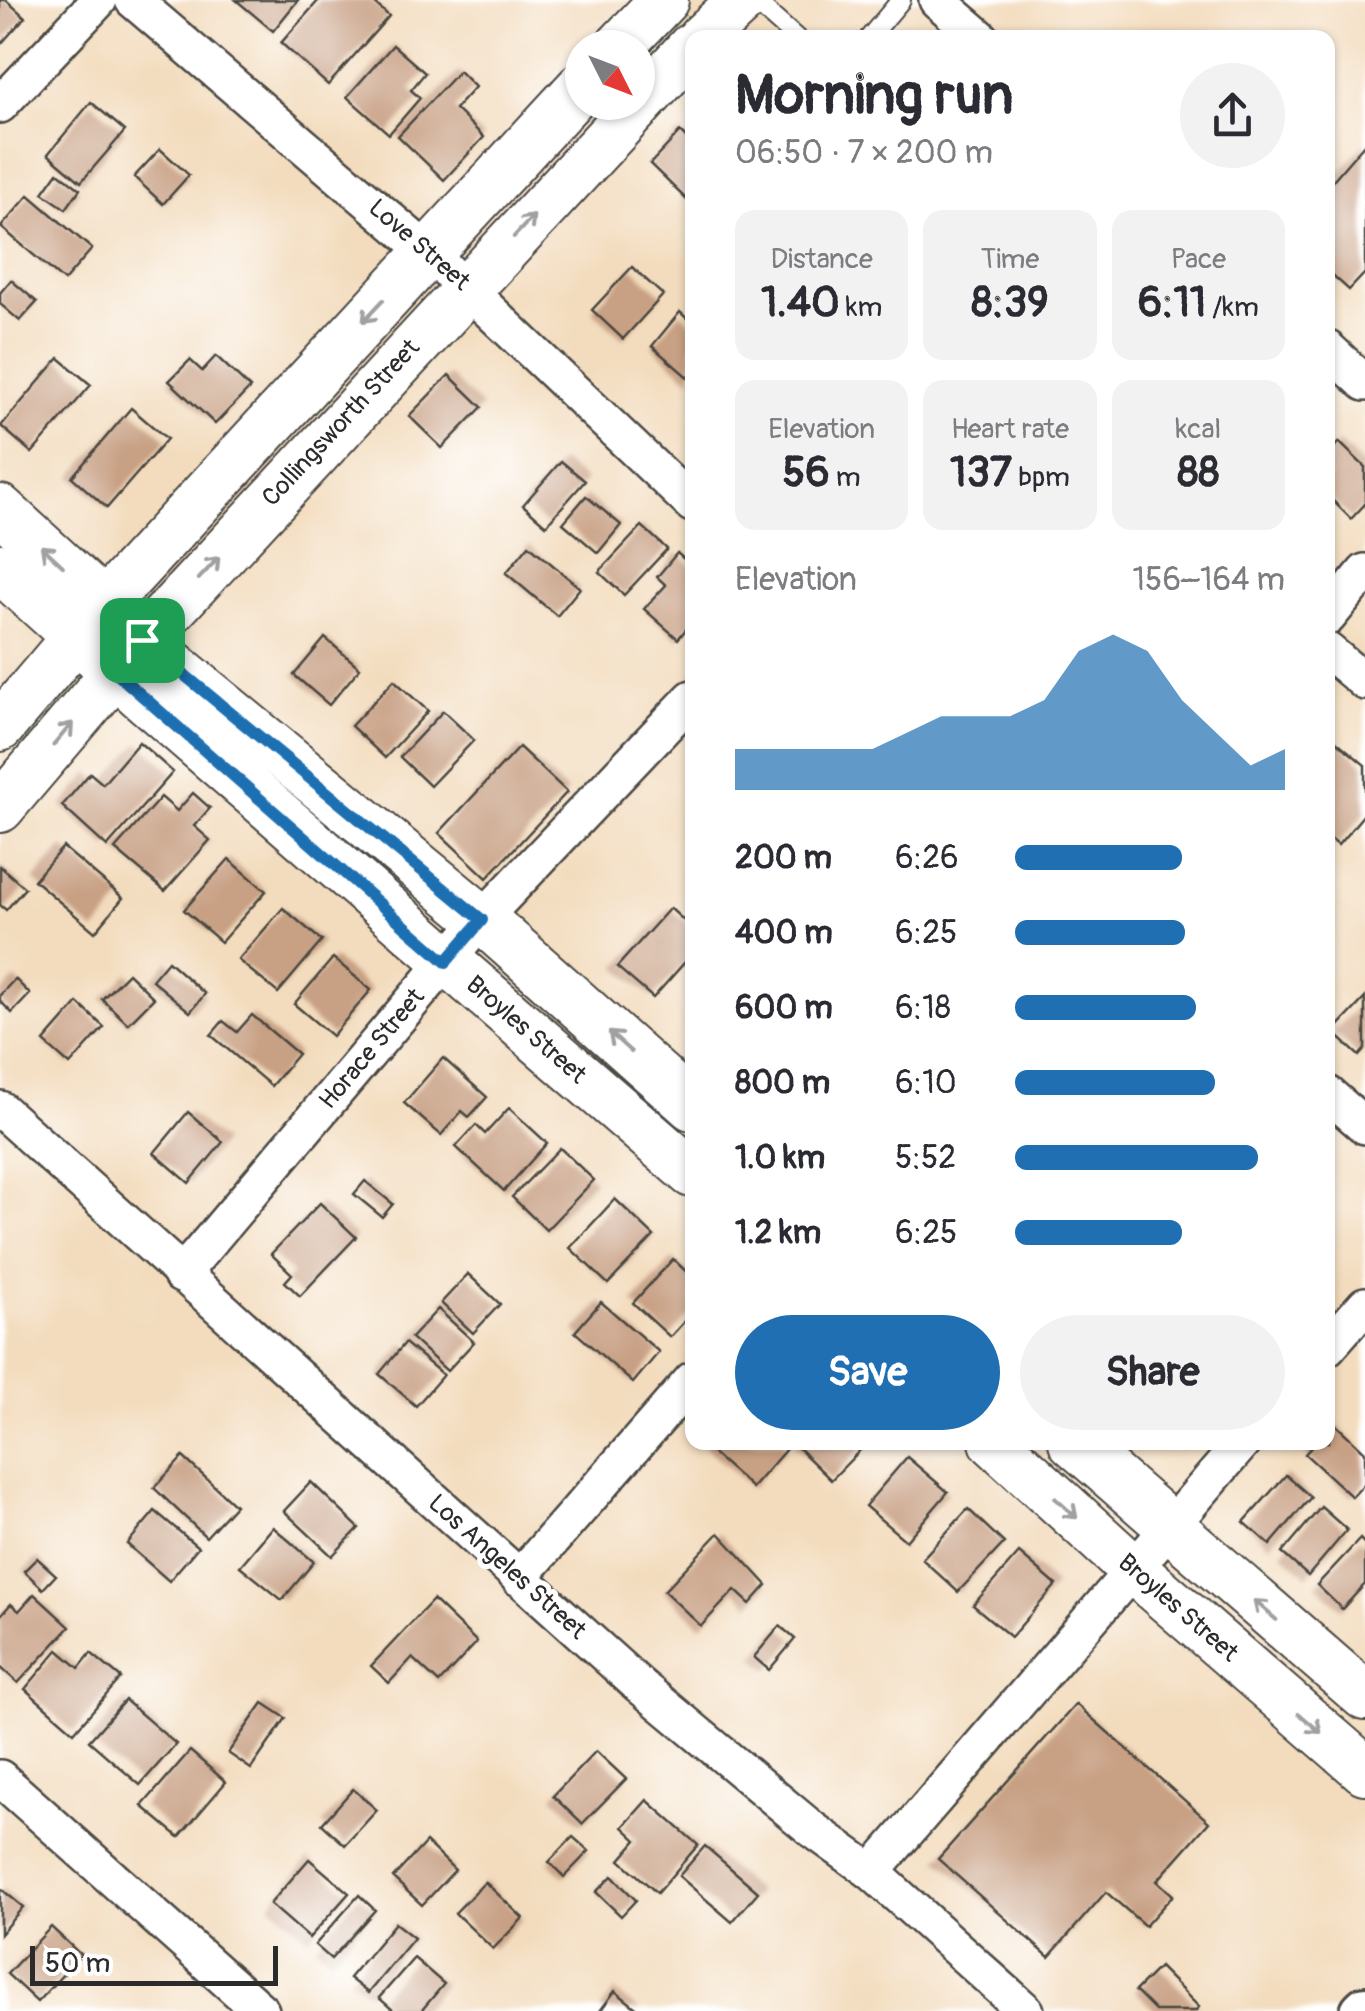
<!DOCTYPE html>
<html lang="en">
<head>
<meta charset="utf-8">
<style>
	body { margin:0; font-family:Pangolin,sans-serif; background:#f2f2f3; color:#2b2b33; height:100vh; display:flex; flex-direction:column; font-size:38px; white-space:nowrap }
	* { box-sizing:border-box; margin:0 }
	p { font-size:32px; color:#7c7c81 }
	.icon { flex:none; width:55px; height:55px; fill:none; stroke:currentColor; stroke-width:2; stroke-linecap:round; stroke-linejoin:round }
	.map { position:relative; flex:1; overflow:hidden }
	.side { position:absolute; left:685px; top:30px; width:650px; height:1420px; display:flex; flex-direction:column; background:#fff; border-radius:20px; box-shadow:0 2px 8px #0004 }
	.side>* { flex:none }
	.needle { width:65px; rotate:132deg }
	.fabs { position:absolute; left:565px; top:30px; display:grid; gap:20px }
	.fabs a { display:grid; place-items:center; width:90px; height:90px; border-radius:50%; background:#fff; box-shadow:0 2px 8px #0004; font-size:50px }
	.scale { position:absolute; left:30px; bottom:25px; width:248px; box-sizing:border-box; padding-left:10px; border:5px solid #2b2b2b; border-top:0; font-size:28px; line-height:35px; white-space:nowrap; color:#2b2b2b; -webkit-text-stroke:8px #fff; paint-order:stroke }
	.pin { position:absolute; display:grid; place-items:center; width:85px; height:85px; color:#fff; margin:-42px; border-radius:20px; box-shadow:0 5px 15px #0006 }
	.round { display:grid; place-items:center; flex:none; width:105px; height:105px; border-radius:52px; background:#f2f2f3 }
	.summary { display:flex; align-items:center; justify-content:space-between; height:170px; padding:0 50px }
	h1 { font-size:55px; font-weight:800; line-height:75px }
	.figures { display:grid; grid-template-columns:repeat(3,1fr); gap:15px; height:170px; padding:10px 50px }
	.figures div { display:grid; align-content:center; border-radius:20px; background:#f2f2f3; text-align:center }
	.figures b { font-size:42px; font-weight:800 }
	.figures small { font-size:28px; font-weight:400 }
	.figures p { font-size:28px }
	.chart { height:280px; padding:20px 50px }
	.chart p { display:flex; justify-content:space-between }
	.chart svg { width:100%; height:180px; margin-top:10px; fill:#1f6fb2; opacity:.7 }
	.primary-button { display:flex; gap:20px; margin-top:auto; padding:20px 50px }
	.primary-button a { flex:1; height:115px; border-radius:60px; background:#1f6fb2; color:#fff; font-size:40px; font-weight:800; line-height:115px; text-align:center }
	.primary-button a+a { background:#f2f2f3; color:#2b2b33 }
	ul { padding:0 50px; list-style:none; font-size:32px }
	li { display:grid; grid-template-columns:160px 120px 1fr; align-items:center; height:75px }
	li i { height:25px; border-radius:12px; background:#1f6fb2 }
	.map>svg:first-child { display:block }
	.building { fill:#c8a084 }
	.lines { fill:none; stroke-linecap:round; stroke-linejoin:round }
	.service-casing { stroke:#494641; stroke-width:22 }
	.minor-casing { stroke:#494641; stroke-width:40 }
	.tertiary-casing { stroke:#494641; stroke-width:48 }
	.secondary-casing { stroke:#494641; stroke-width:52 }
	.service { stroke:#fff; stroke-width:18 }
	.minor { stroke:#fff; stroke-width:35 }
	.tertiary { stroke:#fff; stroke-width:42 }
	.secondary { stroke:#fff; stroke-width:48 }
	.oneway { stroke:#a0a0a0 }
	.route-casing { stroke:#fff; stroke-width:20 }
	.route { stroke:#1f6fb2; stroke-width:12 }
	.labels { text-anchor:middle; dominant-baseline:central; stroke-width:10; stroke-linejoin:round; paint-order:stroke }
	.street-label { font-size:25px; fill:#2b2b2b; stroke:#fff }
</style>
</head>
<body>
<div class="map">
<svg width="1365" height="2011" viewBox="0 0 1365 2011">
	<rect width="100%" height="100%" fill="#fff"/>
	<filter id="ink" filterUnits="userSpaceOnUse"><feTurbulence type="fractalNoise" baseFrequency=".01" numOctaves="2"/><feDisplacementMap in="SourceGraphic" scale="20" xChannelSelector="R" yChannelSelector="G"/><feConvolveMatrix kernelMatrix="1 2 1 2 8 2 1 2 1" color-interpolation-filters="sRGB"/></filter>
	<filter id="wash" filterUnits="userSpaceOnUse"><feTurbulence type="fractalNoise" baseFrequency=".0048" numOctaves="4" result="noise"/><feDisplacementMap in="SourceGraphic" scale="40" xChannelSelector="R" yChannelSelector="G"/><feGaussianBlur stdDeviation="2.25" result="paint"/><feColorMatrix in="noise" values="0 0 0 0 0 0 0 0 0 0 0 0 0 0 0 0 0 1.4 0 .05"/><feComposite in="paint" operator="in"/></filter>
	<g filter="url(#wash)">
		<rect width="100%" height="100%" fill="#f3dcbd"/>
		<g id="blocks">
			<g class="building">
				<path d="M 0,0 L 6,0 L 25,17 L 0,45 Z"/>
				<path d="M 236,0 L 298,0 L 273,31 Z"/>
				<path d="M 319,0 L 371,0 L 389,16 L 328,85 L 281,43 Z"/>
				<path d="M 393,45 L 425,73 L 411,90 L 420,98 L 389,134 L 347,97 Z"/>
				<path d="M 459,71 L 475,87 L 455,109 L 484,137 L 444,180 L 398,136 Z"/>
				<path d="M 91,102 L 125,131 L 81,182 L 48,154 Z"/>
				<path d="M 680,132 L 692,144 L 692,205 L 650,164 Z"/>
				<path d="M 1365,143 L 1365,273 L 1349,290 L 1328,271 L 1328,186 Z"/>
				<path d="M 160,149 L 189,175 L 163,204 L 134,177 Z"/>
				<path d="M 58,172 L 80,189 L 66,209 L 43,193 Z"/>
				<path d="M 29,195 L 92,249 L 64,281 L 1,227 Z"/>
				<path d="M 632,267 L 663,295 L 623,339 L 592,310 Z"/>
				<path d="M 11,280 L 37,302 L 20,321 L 0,304 L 0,293 Z"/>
				<path d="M 680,312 L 692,323 L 692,381 L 652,346 Z"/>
				<path d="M 216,356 L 250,388 L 215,424 L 169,381 L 190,360 L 202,371 Z"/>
				<path d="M 59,358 L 91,385 L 32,453 L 1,426 Z"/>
				<path d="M 449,375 L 482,407 L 442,448 L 409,416 Z"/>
				<path d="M 131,408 L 167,439 L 107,508 L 72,477 Z"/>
				<path d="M 1339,442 L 1365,467 L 1365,504 L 1351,519 L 1328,496 L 1328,454 Z"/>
				<path d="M 561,461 L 585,481 L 546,525 L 523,505 Z"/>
				<path d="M 586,496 L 621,525 L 598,553 L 563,523 Z"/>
				<path d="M 642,526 L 667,549 L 624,595 L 599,572 Z"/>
				<path d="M 529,545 L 580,588 L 557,616 L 506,573 Z"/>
				<path d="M 677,553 L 692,566 L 692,622 L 678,639 L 644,609 L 666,585 L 657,577 Z"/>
				<path d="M 325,638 L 360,668 L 329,705 L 294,675 Z"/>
				<path d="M 394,680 L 428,711 L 385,758 L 351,726 Z"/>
				<path d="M 443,711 L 474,740 L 430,786 L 400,757 Z"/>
				<path d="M 1336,741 L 1365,765 L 1365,813 L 1338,845 L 1328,837 L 1328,752 Z"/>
				<path d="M 139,742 L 173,772 L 107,847 L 62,806 L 90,773 L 103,784 Z"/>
				<path d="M 519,747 L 567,792 L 487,878 L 439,833 Z"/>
				<path d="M 193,793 L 210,808 L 194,826 L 210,840 L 165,891 L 115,849 L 161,797 L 177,811 Z"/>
				<path d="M 63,847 L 123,898 L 95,932 L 34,880 Z"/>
				<path d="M 229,859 L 266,891 L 221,942 L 184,910 Z"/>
				<path d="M 0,866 L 25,888 L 6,910 L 0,905 Z"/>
				<path d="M 283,908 L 322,941 L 278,993 L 238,960 Z"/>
				<path d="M 670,908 L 692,928 L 692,954 L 653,998 L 617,967 Z"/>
				<path d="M 333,958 L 371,990 L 332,1036 L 294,1004 Z"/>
				<path d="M 168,961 L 205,994 L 190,1012 L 152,980 Z"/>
				<path d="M 128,973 L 154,998 L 128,1024 L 102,999 Z"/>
				<path d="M 15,979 L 30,994 L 12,1013 L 0,1001 L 0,995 Z"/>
				<path d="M 1365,998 L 1365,1049 L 1359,1056 L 1333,1032 Z"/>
				<path d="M 78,1003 L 104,1027 L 70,1065 L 44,1042 Z"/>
				<path d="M 252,1015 L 298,1054 L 271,1086 L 211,1035 L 223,1021 L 237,1032 Z"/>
				<path d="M 443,1058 L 487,1097 L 469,1117 L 462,1111 L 441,1135 L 404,1103 Z"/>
				<path d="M 509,1108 L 547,1143 L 504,1191 L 456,1147 L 476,1125 L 485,1134 Z"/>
				<path d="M 188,1112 L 223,1142 L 189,1183 L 154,1153 Z"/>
				<path d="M 560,1148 L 594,1180 L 546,1230 L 512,1197 Z"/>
				<path d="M 365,1181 L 393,1204 L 382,1217 L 354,1194 Z"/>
				<path d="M 615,1199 L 654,1236 L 608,1284 L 570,1248 Z"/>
				<path d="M 320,1203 L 356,1237 L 300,1296 L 285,1282 L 292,1274 L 271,1254 Z"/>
				<path d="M 673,1259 L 692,1277 L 692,1313 L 670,1337 L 633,1303 Z"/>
				<path d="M 468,1274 L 500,1304 L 473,1333 L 441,1303 Z"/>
				<path d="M 601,1302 L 659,1352 L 633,1383 L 575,1332 Z"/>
				<path d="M 438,1309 L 474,1342 L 447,1371 L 411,1338 Z"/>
				<path d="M 405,1343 L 443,1375 L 416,1406 L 379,1374 Z"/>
				<path d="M 1334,1423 L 1365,1452 L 1365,1483 L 1352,1497 L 1305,1454 L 1316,1442 L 1328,1442 L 1328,1430 Z"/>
				<path d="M 703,1442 L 780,1442 L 787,1448 L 752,1488 L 702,1444 Z"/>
				<path d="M 796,1442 L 868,1442 L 831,1480 L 794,1444 Z"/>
				<path d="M 183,1457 L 235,1505 L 206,1537 L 154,1488 Z"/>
				<path d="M 907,1457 L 948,1492 L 906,1541 L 865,1506 Z"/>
				<path d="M 1286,1475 L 1311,1497 L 1270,1545 L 1244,1522 Z"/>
				<path d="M 311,1482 L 359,1528 L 332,1556 L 284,1511 Z"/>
				<path d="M 1321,1507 L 1347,1530 L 1308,1576 L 1282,1553 Z"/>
				<path d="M 968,1509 L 1004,1543 L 958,1592 L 922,1559 Z"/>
				<path d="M 155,1511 L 198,1547 L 169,1581 L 127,1544 Z"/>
				<path d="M 273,1527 L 314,1562 L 282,1600 L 240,1566 Z"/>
				<path d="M 719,1533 L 767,1585 L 750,1604 L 735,1590 L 701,1626 L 664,1591 Z"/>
				<path d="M 1360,1539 L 1365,1544 L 1365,1584 L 1342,1609 L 1317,1585 Z"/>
				<path d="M 1019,1553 L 1056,1585 L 1011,1637 L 973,1605 Z"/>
				<path d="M 37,1558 L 56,1575 L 43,1589 L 24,1571 Z"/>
				<path d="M 34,1594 L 70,1627 L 18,1683 L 0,1667 L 0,1616 L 11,1604 L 19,1611 Z"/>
				<path d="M 433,1600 L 477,1642 L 439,1683 L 412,1658 L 389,1683 L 371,1666 Z"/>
				<path d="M 780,1626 L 795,1639 L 769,1670 L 754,1657 Z"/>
				<path d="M 58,1650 L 79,1668 L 91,1653 L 121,1678 L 74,1732 L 25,1689 Z"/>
				<path d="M 125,1700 L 176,1744 L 140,1785 L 89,1741 Z"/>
				<path d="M 263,1703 L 286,1718 L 251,1769 L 228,1753 Z"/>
				<path d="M 1076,1704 L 1209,1822 L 1157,1881 L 1173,1895 L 1145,1926 L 1106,1892 L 1049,1957 L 938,1859 Z"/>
				<path d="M 190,1751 L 226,1782 L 179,1837 L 142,1806 Z"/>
				<path d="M 596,1751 L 626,1779 L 582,1824 L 553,1796 Z"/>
				<path d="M 353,1789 L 377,1810 L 345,1845 L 322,1824 Z"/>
				<path d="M 647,1800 L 698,1845 L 657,1893 L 620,1860 L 637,1840 L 623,1827 Z"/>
				<path d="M 573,1837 L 589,1851 L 564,1877 L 549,1862 Z"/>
				<path d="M 426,1842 L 455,1870 L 422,1905 L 393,1878 Z"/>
				<path d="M 705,1846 L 758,1892 L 732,1922 L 679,1876 Z"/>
				<path d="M 309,1859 L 349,1893 L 309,1938 L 270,1904 Z"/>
				<path d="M 612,1876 L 636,1900 L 621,1916 L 596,1892 Z"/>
				<path d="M 485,1882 L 523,1918 L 493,1949 L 455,1913 Z"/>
				<path d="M 0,1888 L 23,1907 L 0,1934 Z"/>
				<path d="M 359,1895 L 375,1910 L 331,1959 L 315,1945 Z"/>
				<path d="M 395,1923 L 414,1938 L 368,1993 L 349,1978 Z"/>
				<path d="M 51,1927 L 81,1955 L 37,2002 L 7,1974 Z"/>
				<path d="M 414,1958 L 444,1984 L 421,2011 L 394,2011 L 379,1998 Z"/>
				<path d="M 1159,1967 L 1199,2007 L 1195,2011 L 1155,2011 L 1135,1991 Z"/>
				<path d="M 615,1991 L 640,2011 L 600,2011 Z"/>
			</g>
		</g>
	</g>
	<g filter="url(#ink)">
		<use href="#blocks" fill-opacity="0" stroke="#494641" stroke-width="2.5"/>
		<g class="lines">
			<g class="service-casing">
				<g id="service">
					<path d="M 753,0 L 796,38"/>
					<path d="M 869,38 L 901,0"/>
				</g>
			</g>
			<g class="minor-casing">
				<g id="minor">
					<path d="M 133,0 L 428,252 L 692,504"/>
					<path d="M 937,0 L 981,38"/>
					<path d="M 0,105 L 99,0"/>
					<path d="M 1328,349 L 1365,383"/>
					<path d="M 1328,617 L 1365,572"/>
					<path d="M 1328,651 L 1365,682"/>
					<path d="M 1328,1094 L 1365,1126"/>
					<path d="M 0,1109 L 639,1685 L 812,1829 L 872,1872 L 1026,2011"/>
					<path d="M 181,1275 L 482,919 L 692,698"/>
					<path d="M 1328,1347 L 1365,1305"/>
					<path d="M 519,1578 L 692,1380"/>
					<path d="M 0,1778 L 261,2011"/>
					<path d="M 872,1872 L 1243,1442"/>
				</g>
			</g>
			<g class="tertiary-casing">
				<path id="tertiary" d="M 1362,2011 L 1365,2008"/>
			</g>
			<g class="secondary-casing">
				<g id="secondary">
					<path d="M 702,38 L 743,0"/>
					<path d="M 618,48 L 664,0"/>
					<path d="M 0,509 L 143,640 L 482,919 L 692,1106"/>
					<path d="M 0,568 L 144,698 L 692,1173"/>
					<path d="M 0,727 L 104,604 L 582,86"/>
					<path d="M 0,808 L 143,640 L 692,47"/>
					<path d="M 994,1442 L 1133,1569 L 1365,1770"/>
					<path d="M 1073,1442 L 1365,1696"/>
				</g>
			</g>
			<use href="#service" class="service"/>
			<use href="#minor" class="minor"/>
			<use href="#tertiary" class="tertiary"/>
			<use href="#secondary" class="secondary"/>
		</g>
		<defs><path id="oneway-shaft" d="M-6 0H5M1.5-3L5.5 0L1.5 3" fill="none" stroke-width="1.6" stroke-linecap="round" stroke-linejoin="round" transform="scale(2.5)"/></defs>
		<g class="oneway">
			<use href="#oneway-shaft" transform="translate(524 226) rotate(-47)"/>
			<use href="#oneway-shaft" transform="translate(373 311) rotate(133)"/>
			<use href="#oneway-shaft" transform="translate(52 556) rotate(-137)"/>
			<use href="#oneway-shaft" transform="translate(209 568) rotate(-47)"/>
			<use href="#oneway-shaft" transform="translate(63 734) rotate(-50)"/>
			<use href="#oneway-shaft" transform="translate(620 1042) rotate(-138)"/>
			<use href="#oneway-shaft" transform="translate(1066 1508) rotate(42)"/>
			<use href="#oneway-shaft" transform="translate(1265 1610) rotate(-139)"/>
			<use href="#oneway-shaft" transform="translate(1310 1723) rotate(41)"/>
		</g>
	</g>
	<g class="lines" filter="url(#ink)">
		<g class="route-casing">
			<path id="route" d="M 142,640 L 482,920 L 446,962 L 115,672 Z"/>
		</g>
		<use href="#route" class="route"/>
	</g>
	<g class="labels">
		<g class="street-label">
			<text transform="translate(419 245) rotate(41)">Love Street</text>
			<text transform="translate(341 423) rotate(-47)">Collingsworth Street</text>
			<text transform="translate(526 1030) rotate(41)">Broyles Street</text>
			<text transform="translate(372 1049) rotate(-50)">Horace Street</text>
			<text transform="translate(507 1567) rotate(42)">Los Angeles Street</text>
			<text transform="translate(1178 1608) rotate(41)">Broyles Street</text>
		</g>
	</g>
</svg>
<div class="fabs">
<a><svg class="needle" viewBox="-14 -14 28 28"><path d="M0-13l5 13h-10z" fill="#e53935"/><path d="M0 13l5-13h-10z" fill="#7c7c81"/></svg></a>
</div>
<div class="scale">50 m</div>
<div class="pin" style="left:142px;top:640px;background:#1e9e55"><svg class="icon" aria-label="arrive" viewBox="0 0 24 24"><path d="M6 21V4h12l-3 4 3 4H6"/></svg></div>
<section class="side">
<div class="summary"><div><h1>Morning run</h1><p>06:50 · 7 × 200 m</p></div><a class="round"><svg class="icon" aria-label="share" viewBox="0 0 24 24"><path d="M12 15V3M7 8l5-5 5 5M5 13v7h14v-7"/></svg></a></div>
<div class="figures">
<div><p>Distance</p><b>1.40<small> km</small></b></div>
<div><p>Time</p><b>8:39</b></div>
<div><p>Pace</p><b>6:11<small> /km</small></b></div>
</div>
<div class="figures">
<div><p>Elevation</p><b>56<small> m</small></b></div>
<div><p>Heart rate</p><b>137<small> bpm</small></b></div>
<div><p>kcal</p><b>88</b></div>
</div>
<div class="chart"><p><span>Elevation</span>156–164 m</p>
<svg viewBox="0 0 160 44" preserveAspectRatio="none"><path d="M0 44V34L10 34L20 34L30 34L40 34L50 30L60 26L70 26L80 26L90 22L100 10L110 6L120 10L130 22L140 30L150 38L160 34V44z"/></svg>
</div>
<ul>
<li><b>200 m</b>6:26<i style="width:62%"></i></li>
<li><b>400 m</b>6:25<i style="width:63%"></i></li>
<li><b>600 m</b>6:18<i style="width:67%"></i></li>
<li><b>800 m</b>6:10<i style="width:74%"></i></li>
<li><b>1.0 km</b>5:52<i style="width:90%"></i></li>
<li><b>1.2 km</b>6:25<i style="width:62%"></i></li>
</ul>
<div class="primary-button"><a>Save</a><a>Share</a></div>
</section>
</div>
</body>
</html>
